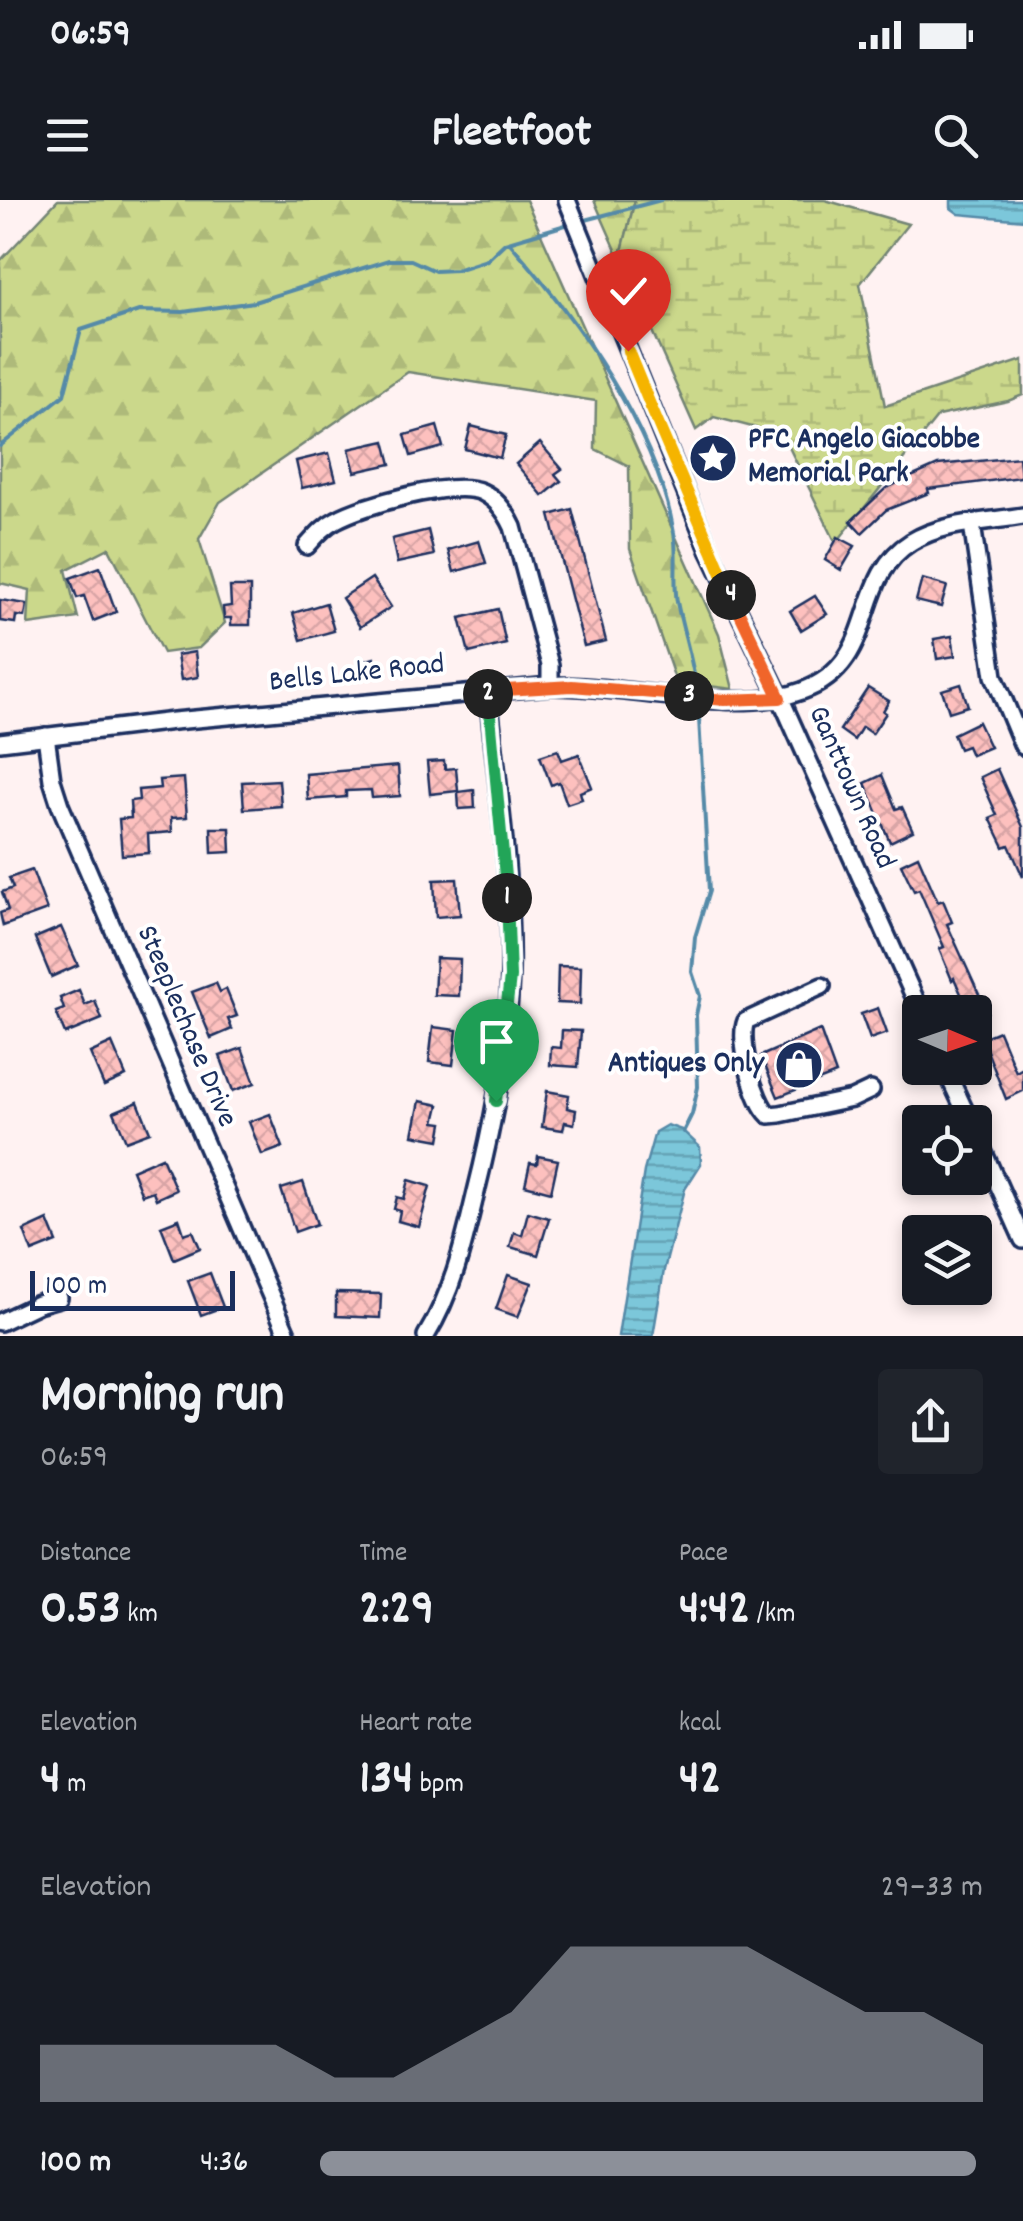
<!DOCTYPE html>
<html lang="en">
<head>
<meta charset="utf-8">
<style>
	body { margin:0; font-family:Dekko,sans-serif; background:#20242c; color:#f1f3f6; height:100vh; display:flex; flex-direction:column; font-size:38px; white-space:nowrap }
	* { box-sizing:border-box; margin:0 }
	p { font-size:32px; color:#9ea1a6 }
	.icon { flex:none; width:55px; height:55px; fill:none; stroke:currentColor; stroke-width:2; stroke-linecap:round; stroke-linejoin:round }
	.map { position:relative; height:1136px; overflow:hidden }
	.side { display:flex; flex-direction:column; background:#171b24; flex:1 }
	.side>* { flex:none }
	.needle { width:65px; rotate:92deg }
	.controls { position:absolute; left:902px; top:795px; display:grid; gap:20px }
	.controls a { display:grid; place-items:center; width:90px; height:90px; border-radius:10px; background:#171b24; box-shadow:0 5px 15px #0003; font-size:50px }
	.scale { position:absolute; left:30px; bottom:25px; width:205px; box-sizing:border-box; padding-left:10px; border:5px solid #1b2f5e; border-top:0; font-size:28px; line-height:35px; white-space:nowrap; color:#1b2f5e; -webkit-text-stroke:8px #fff; paint-order:stroke }
	.pin { position:absolute; display:grid; place-items:center; width:85px; height:85px; color:#fff; margin:-102px -42px; border-radius:50% 50% 50% 0; rotate:-45deg; box-shadow:0 0 10px #0007 }
	.pin .icon { rotate:45deg }
	.km { position:absolute; width:50px; height:50px; margin:-25px; border-radius:50%; background:#222; color:#fff; font-size:28px; line-height:50px; text-align:center }
	.round { display:grid; place-items:center; flex:none; width:105px; height:105px; border-radius:10px; background:#20242c }
	.headline { display:flex; align-items:center; justify-content:space-between; height:170px; padding:0 40px }
	h1 { font-size:55px; font-weight:800; line-height:75px }
	.stats { display:grid; grid-template-columns:repeat(3,1fr); gap:15px; height:170px; padding:10px 40px }
	.stats div { display:grid; align-content:center }
	.stats b { font-size:50px; font-weight:800 }
	.stats small { font-size:28px; font-weight:400 }
	.stats p { font-size:28px }
	.chart { height:280px; padding:20px 40px }
	.chart p { display:flex; justify-content:space-between }
	.chart svg { width:100%; height:180px; margin-top:10px; fill:#8c9099; opacity:.7 }
	ul { padding:0 40px; list-style:none; font-size:32px }
	li { display:grid; grid-template-columns:160px 120px 1fr; align-items:center; height:75px }
	li i { height:25px; border-radius:12px; background:#8c9099 }
	.status { display:flex; justify-content:space-between; align-items:center; height:70px; padding:0 50px; background:#171b24; direction:ltr }
	.status svg { height:28px; fill:currentColor }
	header { display:flex; justify-content:space-between; align-items:center; height:130px; padding:0 40px; background:#171b24; font-size:45px; font-weight:800 }
	.map>svg:first-child { display:block }
	.forest { fill:url(#forest-firs); stroke:#738474; stroke-width:2.5 }
	.wetland { fill:url(#wetland-marsh); stroke:#738474; stroke-width:2.5 }
	.water { fill:url(#water-rules); stroke:#558aa8; stroke-width:2.5 }
	.lines { fill:none; stroke-linecap:round; stroke-linejoin:round }
	.stream { stroke:#558aa8; stroke-width:4 }
	.building { fill:url(#building-cross-hatch); stroke:#1b2f5e; stroke-width:2.5 }
	.minor-casing { stroke:#1b2f5e; stroke-width:22 }
	.minor { stroke:#fff; stroke-width:15 }
	.split-1-casing { stroke:#fff; stroke-width:20 }
	.split-2-casing { stroke:#fff; stroke-width:20 }
	.split-3-casing { stroke:#fff; stroke-width:20 }
	.split-4-casing { stroke:#fff; stroke-width:20 }
	.split-5-casing { stroke:#fff; stroke-width:20 }
	.split-6-casing { stroke:#fff; stroke-width:20 }
	.split-1 { stroke:#22a559; stroke-width:12 }
	.split-2 { stroke:#22a559; stroke-width:12 }
	.split-3 { stroke:#f0652b; stroke-width:12 }
	.split-4 { stroke:#f0652b; stroke-width:12 }
	.split-5 { stroke:#f5b400; stroke-width:12 }
	.split-6 { stroke:#f5b400; stroke-width:12 }
	.labels { text-anchor:middle; dominant-baseline:central; stroke-width:8; stroke-linejoin:round; paint-order:stroke }
	.poi-label { font-size:30px; font-weight:bold; fill:#1b2f5e; stroke:#fff; text-anchor:start }
	.street-label { font-size:30px; fill:#1b2f5e; stroke:#fff }
</style>
</head>
<body>
<div class="status"><b>06:59</b><svg viewBox="0 0 49 12"><path d="M0 12V9h3v3zM5 12V6h3v6zM10 12V3h3v9zM15 12V0h3v12zM26 1h20v11H26zM47 4h2v5h-2z"/></svg></div>
<header><svg class="icon" aria-label="menu" viewBox="0 0 24 24"><path d="M4 6h16M4 12h16M4 18h16"/></svg>Fleetfoot<svg class="icon" aria-label="search" viewBox="0 0 24 24"><circle cx="10" cy="10" r="6"/><path d="M15 15l6 6"/></svg></header>
<div class="map">
<svg width="1023" height="1136" viewBox="0 0 1023 1136">
	<defs>
		<pattern id="forest-firs" width="22" height="20" patternUnits="userSpaceOnUse" patternTransform="scale(2.5)"><rect width="22" height="20" fill="#cbd88b"/><path d="M5 1l3.5 6h-7zM16 11l3.5 6h-7z" fill="#aeba7a"/></pattern>
		<pattern id="wetland-marsh" width="20" height="14" patternUnits="userSpaceOnUse" patternTransform="scale(2.5)"><rect width="20" height="14" fill="#cbd88b"/><path d="M1 5h8M5 5V1M11 12h8M15 12V8" fill="none" stroke="#aeba7a"/></pattern>
		<pattern id="water-rules" width="6" height="5" patternUnits="userSpaceOnUse" patternTransform="scale(2.5)"><rect width="6" height="5" fill="#7bc7da"/><path d="M0 2.5h6" fill="none" stroke="#64a2b4"/></pattern>
		<pattern id="building-cross-hatch" width="8" height="8" patternUnits="userSpaceOnUse" patternTransform="scale(2.5)"><rect width="8" height="8" fill="#fdc0be"/><path d="M0 0l8 8M0 8l8-8" fill="none" stroke="#d8a5a6"/></pattern>
	</defs>
	<rect width="100%" height="100%" fill="#fff2f2"/>
	<filter id="ink" filterUnits="userSpaceOnUse"><feTurbulence type="fractalNoise" baseFrequency=".01" numOctaves="2"/><feDisplacementMap in="SourceGraphic" scale="20" xChannelSelector="R" yChannelSelector="G"/><feConvolveMatrix kernelMatrix="1 2 1 2 8 2 1 2 1" color-interpolation-filters="sRGB"/></filter>
	<g filter="url(#ink)">
		<g class="forest">
			<path d="M 58,0 L 526,0 L 719,434 L 733,489 L 676,482 L 630,349 L 629,266 L 595,249 L 596,201 L 408,172 L 220,302 L 199,339 L 225,423 L 199,448 L 163,453 L 109,348 L 66,370 L 78,418 L 28,425 L 30,390 L 0,383 L 0,61 Z"/>
			<path d="M 594,0 L 635,0 L 620,59 Z"/>
		</g>
		<path class="wetland" d="M 635,0 L 825,0 L 908,24 L 860,84 L 885,206 L 1023,160 L 1023,195 L 1008,201 L 938,216 L 836,343 L 783,235 L 714,217 L 696,230 L 620,59 Z"/>
		<g class="water">
			<path d="M 951,0 L 1023,0 L 1023,20 L 959,14 L 951,8 Z"/>
			<path d="M 667,925 L 682,930 L 700,947 L 701,964 L 685,989 L 664,1070 L 653,1136 L 618,1136 L 644,971 L 655,932 Z"/>
		</g>
		<g class="lines">
			<g class="stream">
				<path d="M 578,22 L 661,0"/>
				<path d="M 509,42 C 577,119 656,229 674,333 C 678,355 673,379 677,402 C 683,432 693,461 697,492"/>
				<path d="M 0,246 L 64,195 L 81,130 L 139,111 L 183,112 L 254,102 L 389,60 L 411,60 L 435,71 L 456,70 L 487,60 L 505,43 L 569,24"/>
				<path d="M 683,932 L 692,914 L 698,887 L 696,815 L 700,796 L 692,772 L 695,737 L 709,691 L 698,501"/>
			</g>
		</g>
		<g class="building">
			<path d="M 437,226 L 443,247 L 411,256 L 405,235 Z"/>
			<path d="M 471,226 L 506,235 L 500,258 L 465,249 Z"/>
			<path d="M 385,241 L 391,264 L 355,272 L 349,249 Z"/>
			<path d="M 540,243 L 562,269 L 555,274 L 561,281 L 543,296 L 516,264 Z"/>
			<path d="M 329,253 L 336,280 L 302,288 L 296,261 Z"/>
			<path d="M 1019,257 L 1021,277 L 928,289 L 929,293 L 886,310 L 862,333 L 851,321 L 886,288 L 938,265 Z"/>
			<path d="M 572,309 L 606,441 L 584,446 L 550,315 Z"/>
			<path d="M 428,330 L 434,355 L 397,363 L 392,339 Z"/>
			<path d="M 838,337 L 855,346 L 841,370 L 825,360 Z"/>
			<path d="M 479,341 L 486,363 L 454,372 L 448,350 Z"/>
			<path d="M 100,367 L 116,412 L 93,421 L 84,396 L 77,398 L 70,378 Z"/>
			<path d="M 372,378 L 391,407 L 360,427 L 342,398 Z"/>
			<path d="M 922,379 L 947,386 L 941,407 L 916,401 Z"/>
			<path d="M 230,387 L 250,387 L 250,425 L 231,425 L 231,418 L 224,418 L 223,407 L 231,406 Z"/>
			<path d="M 815,396 L 827,414 L 801,430 L 790,411 Z"/>
			<path d="M 0,400 L 27,404 L 25,417 L 16,416 L 15,423 L 0,421 Z"/>
			<path d="M 326,403 L 334,431 L 301,440 L 293,413 Z"/>
			<path d="M 498,409 L 506,444 L 469,453 L 460,418 Z"/>
			<path d="M 952,436 L 955,456 L 937,459 L 934,439 Z"/>
			<path d="M 195,452 L 198,477 L 181,480 L 177,455 Z"/>
			<path d="M 374,458 L 378,472 L 364,476 L 360,462 Z"/>
			<path d="M 961,484 L 968,506 L 949,512 L 942,490 Z"/>
			<path d="M 868,488 L 889,501 L 883,511 L 886,513 L 872,534 L 862,527 L 854,540 L 840,530 Z"/>
			<path d="M 978,522 L 990,547 L 971,555 L 967,546 L 959,549 L 953,534 Z"/>
			<path d="M 558,550 L 562,560 L 579,554 L 592,587 L 580,592 L 582,599 L 567,604 L 559,582 L 551,585 L 540,556 Z"/>
			<path d="M 444,561 L 445,569 L 456,568 L 458,591 L 430,594 L 427,562 Z"/>
			<path d="M 398,566 L 400,596 L 372,598 L 371,590 L 346,591 L 346,597 L 308,600 L 306,574 Z"/>
			<path d="M 997,569 L 1023,627 L 1023,677 L 1009,645 L 1004,647 L 990,618 L 997,615 L 980,577 Z"/>
			<path d="M 882,575 L 896,609 L 902,607 L 913,631 L 890,642 L 865,583 Z"/>
			<path d="M 184,578 L 187,617 L 171,618 L 172,632 L 148,634 L 149,653 L 122,655 L 119,619 L 131,618 L 130,601 L 139,600 L 138,590 L 160,588 L 159,580 Z"/>
			<path d="M 279,580 L 281,606 L 244,609 L 242,582 Z"/>
			<path d="M 474,590 L 475,608 L 459,609 L 458,592 Z"/>
			<path d="M 211,628 L 230,628 L 231,652 L 212,653 Z"/>
			<path d="M 918,656 L 938,702 L 943,700 L 952,722 L 947,724 L 987,812 L 975,817 L 975,812 L 969,812 L 954,778 L 952,780 L 939,749 L 944,747 L 919,689 L 914,691 L 901,664 Z"/>
			<path d="M 32,670 L 47,710 L 3,726 L 0,713 L 8,710 L 2,692 L 13,688 L 9,678 Z"/>
			<path d="M 457,679 L 460,715 L 436,717 L 434,680 Z"/>
			<path d="M 61,727 L 78,765 L 51,777 L 35,738 Z"/>
			<path d="M 436,758 L 460,759 L 459,796 L 434,795 Z"/>
			<path d="M 558,766 L 581,767 L 580,804 L 557,803 Z"/>
			<path d="M 216,783 L 220,792 L 226,789 L 237,816 L 228,819 L 232,829 L 211,838 L 192,792 Z"/>
			<path d="M 79,790 L 85,805 L 95,801 L 102,819 L 65,834 L 56,812 L 64,809 L 60,798 Z"/>
			<path d="M 878,808 L 887,833 L 870,839 L 861,814 Z"/>
			<path d="M 433,827 L 457,830 L 453,865 L 429,862 Z"/>
			<path d="M 562,830 L 581,831 L 578,867 L 550,865 L 551,847 L 561,848 Z"/>
			<path d="M 820,830 L 836,874 L 778,897 L 761,856 Z"/>
			<path d="M 999,831 L 1016,872 L 1023,868 L 1023,891 L 1006,899 L 982,838 Z"/>
			<path d="M 112,843 L 126,876 L 104,886 L 90,853 Z"/>
			<path d="M 242,848 L 255,883 L 233,891 L 220,856 Z"/>
			<path d="M 547,891 L 569,895 L 567,908 L 576,910 L 574,924 L 565,922 L 563,930 L 542,927 Z"/>
			<path d="M 420,901 L 439,905 L 435,922 L 443,923 L 440,940 L 413,935 Z"/>
			<path d="M 138,902 L 150,932 L 126,941 L 114,912 Z"/>
			<path d="M 270,914 L 283,947 L 262,955 L 249,922 Z"/>
			<path d="M 538,956 L 558,960 L 551,992 L 525,985 L 530,963 L 537,964 Z"/>
			<path d="M 162,957 L 176,990 L 156,999 L 153,991 L 142,995 L 132,970 Z"/>
			<path d="M 409,980 L 430,986 L 419,1027 L 398,1021 L 400,1011 L 394,1009 L 397,997 L 404,999 Z"/>
			<path d="M 303,982 L 317,1024 L 295,1032 L 281,989 Z"/>
			<path d="M 528,1012 L 549,1018 L 538,1055 L 510,1047 L 514,1032 L 522,1035 Z"/>
			<path d="M 179,1019 L 184,1034 L 193,1031 L 200,1048 L 174,1059 L 161,1026 Z"/>
			<path d="M 48,1020 L 57,1042 L 32,1052 L 24,1031 Z"/>
			<path d="M 210,1073 L 223,1107 L 201,1115 L 188,1081 Z"/>
			<path d="M 508,1075 L 532,1083 L 518,1117 L 496,1109 Z"/>
			<path d="M 336,1093 L 381,1094 L 380,1118 L 336,1116 Z"/>
		</g>
		<g class="lines">
			<g class="minor-casing">
				<g id="minor">
					<path d="M 567,0 L 710,352 L 780,497 L 921,812"/>
					<path d="M 972,324 L 994,476 L 1023,546"/>
					<path d="M 307,346 C 316,336 324,326 336,320 C 363,305 454,279 482,292 C 497,299 506,312 513,327 L 550,465 L 550,486"/>
					<path d="M 46,536 L 52,580 L 60,605 L 288,1136"/>
					<path d="M 0,542 L 174,521 L 550,486 C 624,484 736,516 802,491 C 881,463 851,379 911,342 C 943,322 987,322 1023,316"/>
					<path d="M 822,786 L 746,821 C 738,840 754,901 769,915 L 780,914 L 852,899 L 871,890"/>
					<path d="M 945,868 L 970,922"/>
					<path d="M 975,933 L 1023,1040"/>
					<path d="M 0,1122 L 38,1104 L 59,1098"/>
					<path d="M 426,1136 C 453,1092 464,1043 476,992 C 494,920 508,848 510,774 C 512,680 497,585 488,491"/>
				</g>
			</g>
			<use href="#minor" class="minor"/>
		</g>
	</g>
	<g class="lines" filter="url(#ink)">
		<g class="split-1-casing">
			<path id="split-1" d="M 496,901 L 510,777 L 507,698"/>
		</g>
		<g class="split-2-casing">
			<path id="split-2" d="M 488,494 L 507,698"/>
		</g>
		<g class="split-3-casing">
			<path id="split-3" d="M 488,494 L 488,491 L 572,486 L 689,496"/>
		</g>
		<g class="split-4-casing">
			<path id="split-4" d="M 689,496 L 724,500 L 780,498 L 731,395"/>
		</g>
		<g class="split-5-casing">
			<path id="split-5" d="M 651,207 L 731,395"/>
		</g>
		<g class="split-6-casing">
			<path id="split-6" d="M 628,151 L 651,207"/>
		</g>
		<use href="#split-1" class="split-1"/>
		<use href="#split-2" class="split-2"/>
		<use href="#split-3" class="split-3"/>
		<use href="#split-4" class="split-4"/>
		<use href="#split-5" class="split-5"/>
		<use href="#split-6" class="split-6"/>
	</g>
	<defs>
		<g id="sight-disc" transform="scale(2.5)"><circle r="9.5" fill="#1b2f5e" stroke="#fff"/><path d="M0-6L1.8-2.2L6-1.7L2.9 1.2L3.7 5.4L0 3.3L-3.7 5.4L-2.9 1.2L-6-1.7L-1.8-2.2Z" fill="#fff"/></g>
		<g id="shop-disc" transform="scale(2.5)"><circle r="9.5" fill="#1b2f5e" stroke="#fff"/><path d="M-5-2.5h2.3a2.7 3.5 0 0 1 5.4 0H5L5.5 6h-11ZM-1.5-2.5h3a1.5 2.3 0 0 0-3 0Z" fill="#fff"/></g>
	</defs>
	<g fill-rule="evenodd">
		<use href="#sight-disc" x="713" y="258"/>
		<use href="#shop-disc" x="799" y="865"/>
	</g>
	<g class="labels">
		<g class="poi-label">
			<text x="748" y="241">PFC Angelo Giacobbe<tspan x="748" dy="34">Memorial Park</tspan></text>
			<text x="764" y="865" text-anchor="end">Antiques Only</text>
		</g>
		<g class="street-label">
			<text transform="translate(357 475) rotate(-6)">Bells Lake Road</text>
			<text transform="translate(850 588) rotate(66)">Ganttown Road</text>
			<text transform="translate(185 827) rotate(67)">Steeplechase Drive</text>
		</g>
	</g>
</svg>
<div class="controls">
<a><svg class="needle" viewBox="-14 -14 28 28"><path d="M0-13l5 13h-10z" fill="#e53935"/><path d="M0 13l5-13h-10z" fill="#9ea1a6"/></svg></a>
<a><svg class="icon" aria-label="locate" viewBox="0 0 24 24"><circle cx="12" cy="12" r="6"/><path d="M12 2v4M12 18v4M2 12h4M18 12h4"/></svg></a>
<a><svg class="icon" aria-label="layers" viewBox="0 0 24 24"><path d="M12 4l9 5-9 5-9-5zM3 14l9 5 9-5"/></svg></a>
</div>
<div class="scale">100 m</div>
<div class="pin" style="left:496px;top:901px;background:#1e9e55"><svg class="icon" aria-label="arrive" viewBox="0 0 24 24"><path d="M6 21V4h12l-3 4 3 4H6"/></svg></div>
<div class="pin" style="left:628px;top:151px;background:#d93025"><svg class="icon" aria-label="check" viewBox="0 0 24 24"><path d="M5 12l5 5 9-10"/></svg></div>
<b class="km" style="left:507px;top:698px">1</b>
<b class="km" style="left:488px;top:494px">2</b>
<b class="km" style="left:689px;top:496px">3</b>
<b class="km" style="left:731px;top:395px">4</b>
</div>
<section class="side">
<div class="headline"><div><h1>Morning run</h1><p>06:59</p></div><a class="round"><svg class="icon" aria-label="share" viewBox="0 0 24 24"><path d="M12 15V3M7 8l5-5 5 5M5 13v7h14v-7"/></svg></a></div>
<div class="stats">
<div><p>Distance</p><b>0.53<small> km</small></b></div>
<div><p>Time</p><b>2:29</b></div>
<div><p>Pace</p><b>4:42<small> /km</small></b></div>
</div>
<div class="stats">
<div><p>Elevation</p><b>4<small> m</small></b></div>
<div><p>Heart rate</p><b>134<small> bpm</small></b></div>
<div><p>kcal</p><b>42</b></div>
</div>
<div class="chart"><p><span>Elevation</span>29–33 m</p>
<svg viewBox="0 0 160 44" preserveAspectRatio="none"><path d="M0 44V30L10 30L20 30L30 30L40 30L50 38L60 38L70 30L80 22L90 6L100 6L110 6L120 6L130 14L140 22L150 22L160 30V44z"/></svg>
</div>
<ul>
<li><b>100 m</b>4:36<i style="width:99%"></i></li>
</ul>
</section>
</body>
</html>
